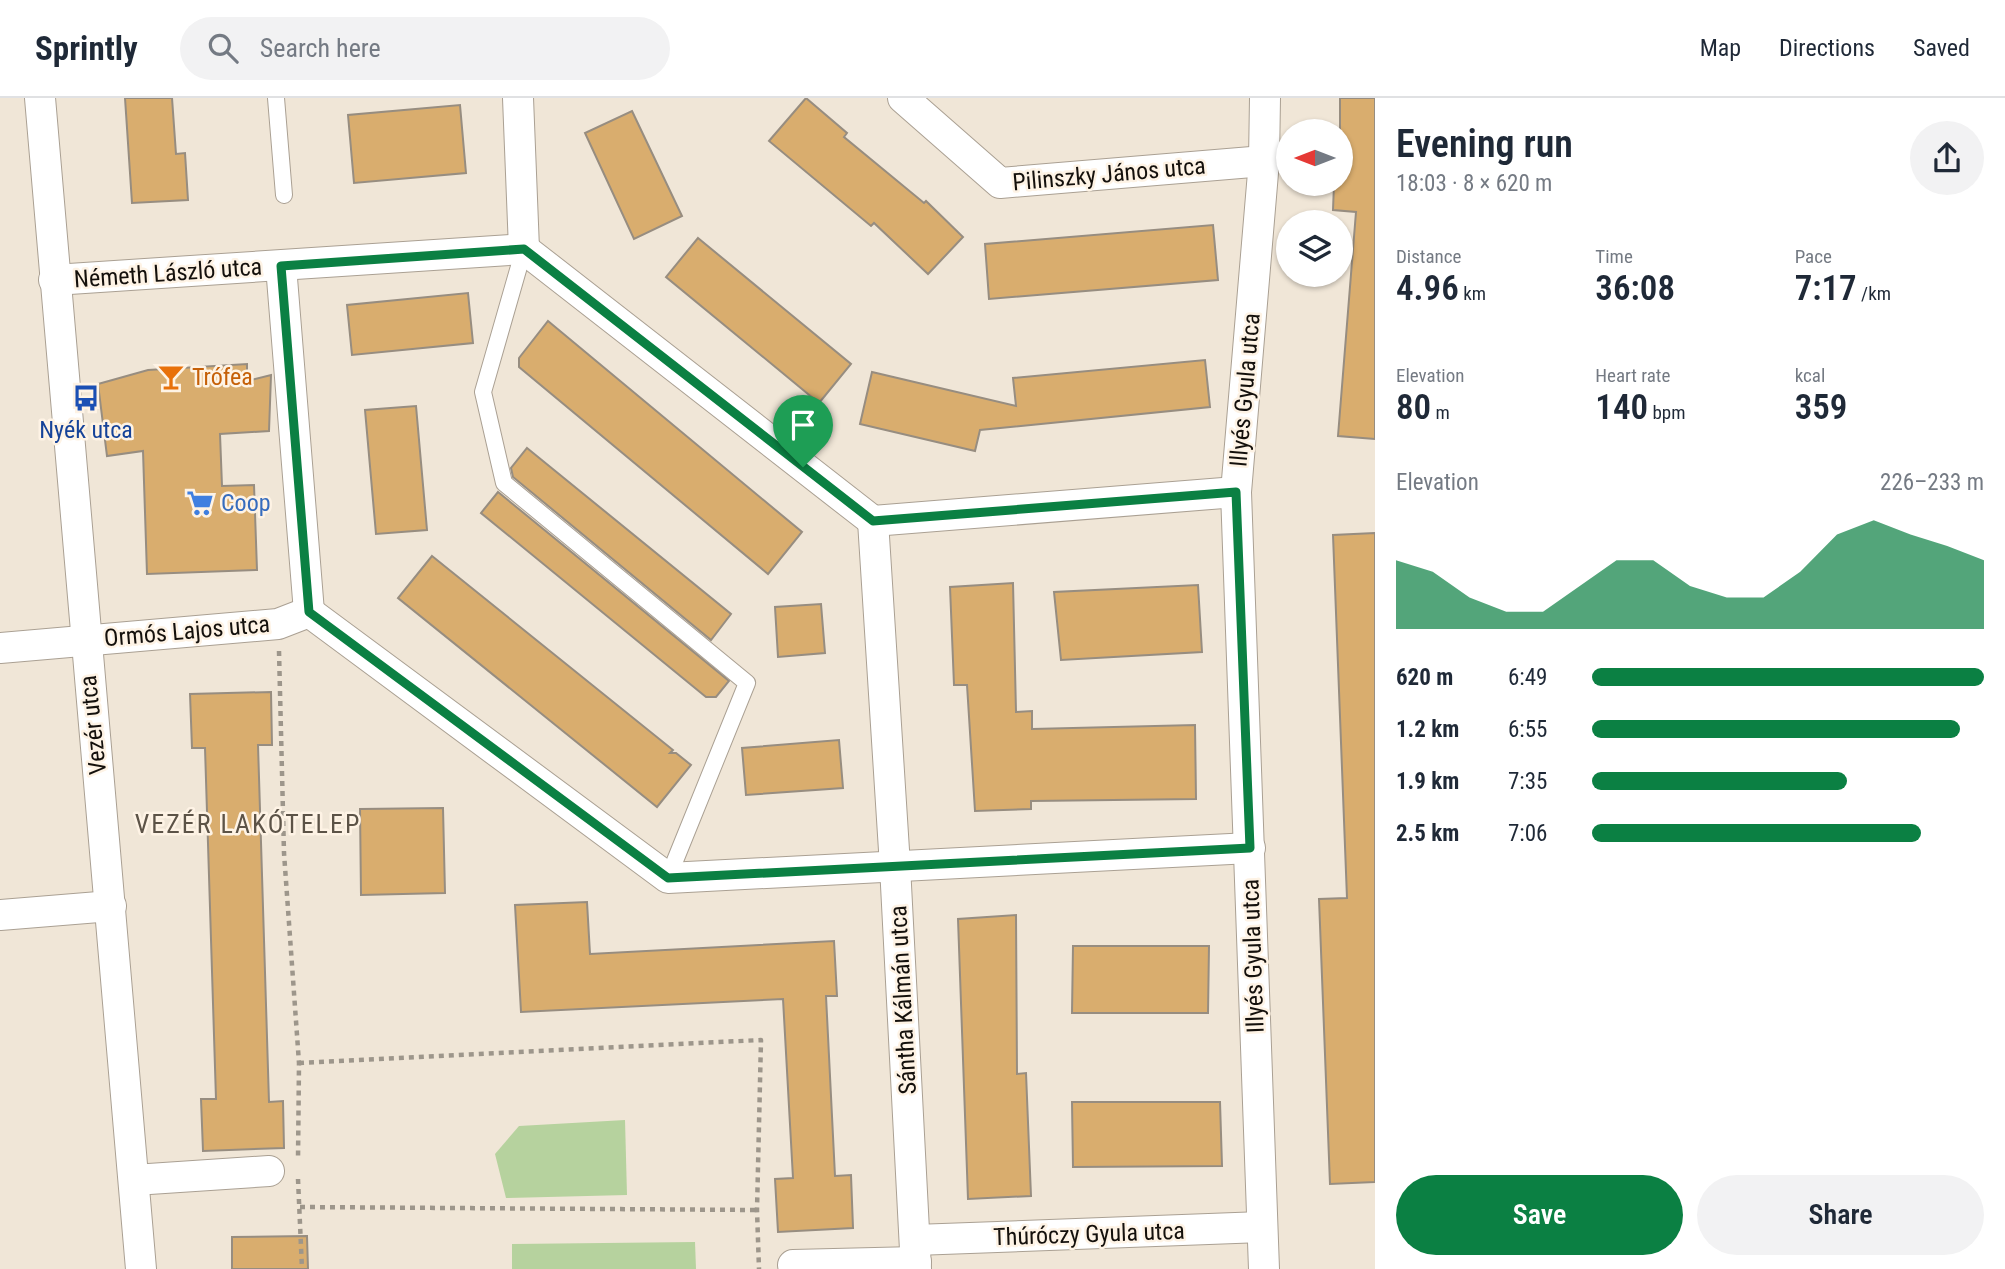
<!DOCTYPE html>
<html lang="en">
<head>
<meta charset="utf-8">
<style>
	body { margin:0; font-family:"Roboto Condensed",sans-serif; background:#f2f2f3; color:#1f2937; height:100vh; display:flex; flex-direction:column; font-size:26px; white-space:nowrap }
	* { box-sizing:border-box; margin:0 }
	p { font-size:23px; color:#747a83 }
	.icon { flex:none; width:38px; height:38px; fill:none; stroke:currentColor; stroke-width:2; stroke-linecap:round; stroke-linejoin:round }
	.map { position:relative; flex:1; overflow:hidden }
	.side { display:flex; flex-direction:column; background:#fff; width:630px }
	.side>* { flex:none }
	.needle { width:46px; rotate:270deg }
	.controls { position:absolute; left:1276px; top:21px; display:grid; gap:14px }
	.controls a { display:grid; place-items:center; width:77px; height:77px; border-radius:50%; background:#fff; box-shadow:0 2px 5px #0004; font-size:35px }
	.pin { position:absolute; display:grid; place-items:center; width:60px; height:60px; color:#fff; margin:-72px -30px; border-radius:50% 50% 50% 0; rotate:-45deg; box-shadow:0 0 7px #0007 }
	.pin .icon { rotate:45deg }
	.round { display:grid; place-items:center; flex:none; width:74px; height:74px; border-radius:37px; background:#f2f2f3 }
	.summary { display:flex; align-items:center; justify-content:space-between; height:119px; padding:0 21px }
	h1 { font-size:38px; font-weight:600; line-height:52px }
	.stats { display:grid; grid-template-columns:repeat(3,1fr); gap:10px; height:119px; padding:7px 21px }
	.stats div { display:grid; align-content:center }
	.stats b { font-size:35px; font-weight:600 }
	.stats small { font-size:19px; font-weight:400 }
	.stats p { font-size:19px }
	.chart { height:196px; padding:14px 21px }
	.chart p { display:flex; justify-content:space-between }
	.chart svg { width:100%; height:126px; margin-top:7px; fill:#0b8043; opacity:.7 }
	.action { display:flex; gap:14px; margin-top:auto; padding:14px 21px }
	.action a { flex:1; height:80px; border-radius:42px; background:#0b8043; color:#fff; font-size:28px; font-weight:600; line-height:80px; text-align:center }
	.action a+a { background:#f2f2f3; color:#1f2937 }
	ul { padding:0 21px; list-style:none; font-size:23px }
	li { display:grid; grid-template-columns:112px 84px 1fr; align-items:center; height:52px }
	li i { height:18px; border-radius:9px; background:#0b8043 }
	header { display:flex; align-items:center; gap:42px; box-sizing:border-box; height:98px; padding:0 35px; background:#fff; border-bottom:2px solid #e0e1e3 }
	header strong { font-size:33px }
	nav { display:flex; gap:38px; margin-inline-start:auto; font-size:24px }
	.search { width:490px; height:63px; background:#f2f2f3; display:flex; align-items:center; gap:18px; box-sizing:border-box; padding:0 24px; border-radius:38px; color:#747a83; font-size:26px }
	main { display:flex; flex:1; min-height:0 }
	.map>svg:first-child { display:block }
	.green { fill:#b6d29e }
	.building { fill:#d9ad6e; stroke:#978d80; stroke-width:2 }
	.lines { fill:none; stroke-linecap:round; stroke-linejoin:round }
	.lane-casing { stroke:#aaa093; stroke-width:18 }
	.street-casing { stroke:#aaa093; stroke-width:32 }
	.path { stroke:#9d968b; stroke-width:4.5; stroke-dasharray:5 5; stroke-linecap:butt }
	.lane { stroke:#fff; stroke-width:16 }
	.street { stroke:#fff; stroke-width:30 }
	.route-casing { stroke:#fff; stroke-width:14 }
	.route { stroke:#0b8043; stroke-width:9 }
	.labels { text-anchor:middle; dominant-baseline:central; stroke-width:5; stroke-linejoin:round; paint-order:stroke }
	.street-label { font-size:24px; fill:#14100c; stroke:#fef3e5 }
	.food-label { font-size:24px; fill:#c56008; stroke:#fef3e5; text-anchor:start }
	.transit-label { font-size:24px; fill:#164399; stroke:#fef3e5 }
	.shop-label { font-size:24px; fill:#366cbe; stroke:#fef3e5; text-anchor:start }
	.neighbourhood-label { font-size:26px; letter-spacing:2px; fill:#5c5347; stroke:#fef3e5 }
</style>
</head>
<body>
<header>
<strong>Sprintly</strong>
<div class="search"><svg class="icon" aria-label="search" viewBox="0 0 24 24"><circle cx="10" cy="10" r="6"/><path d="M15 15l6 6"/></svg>Search here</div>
<nav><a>Map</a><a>Directions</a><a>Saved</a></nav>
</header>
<main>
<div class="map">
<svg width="1375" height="1171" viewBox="0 0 1375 1171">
	<rect width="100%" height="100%" fill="#f0e6d7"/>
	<g class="green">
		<path d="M 625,1022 L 627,1097 L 506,1100 L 495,1056 L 519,1028 Z"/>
		<path d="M 695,1144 L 696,1171 L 512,1171 L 512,1146 Z"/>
	</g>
	<g class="building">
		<path d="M 125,0 L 172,0 L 176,56 L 185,55 L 188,102 L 132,105 Z"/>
		<path d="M 806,0 L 847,35 L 844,39 L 924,105 L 926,103 L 963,139 L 928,176 L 874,125 L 871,128 L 769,43 Z"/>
		<path d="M 1340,0 L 1375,0 L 1375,341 L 1338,338 L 1356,114 L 1333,112 L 1334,86 L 1340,86 Z"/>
		<path d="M 460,7 L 466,75 L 354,85 L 348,17 Z"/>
		<path d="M 632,13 L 682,118 L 634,141 L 585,35 Z"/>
		<path d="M 1213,127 L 1218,182 L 989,201 L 985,146 Z"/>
		<path d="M 698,140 L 851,266 L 819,305 L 666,179 Z"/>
		<path d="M 468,195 L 473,245 L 352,257 L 347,207 Z"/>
		<path d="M 548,223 L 802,434 L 768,476 L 519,269 L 519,260 Z"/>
		<path d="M 1205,262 L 1210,309 L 980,332 L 975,353 L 860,326 L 872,274 L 1016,308 L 1013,280 Z"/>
		<path d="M 247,266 L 247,283 L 271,277 L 269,333 L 220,336 L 222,388 L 254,387 L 257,472 L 147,476 L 143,353 L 107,358 L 98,286 L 148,272 Z"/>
		<path d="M 416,308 L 427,432 L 376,436 L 365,312 Z"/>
		<path d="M 527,350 L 731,516 L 711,542 L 513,379 L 511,370 Z"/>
		<path d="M 498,394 L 729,583 L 716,599 L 706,599 L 481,415 Z"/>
		<path d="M 1375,435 L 1375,1084 L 1330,1086 L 1319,801 L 1347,800 L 1333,437 Z"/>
		<path d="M 432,458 L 673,652 L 670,655 L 676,655 L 691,667 L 657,709 L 398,500 Z"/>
		<path d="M 1013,485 L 1016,614 L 1032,613 L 1032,631 L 1195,627 L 1196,701 L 1031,703 L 1031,711 L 975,713 L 967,587 L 954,587 L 950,489 Z"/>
		<path d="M 1198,487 L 1202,554 L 1061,562 L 1054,494 Z"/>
		<path d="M 821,506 L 825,555 L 778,559 L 775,509 Z"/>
		<path d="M 271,594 L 272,647 L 258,647 L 269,1004 L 283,1003 L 284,1050 L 203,1053 L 201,1001 L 216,1001 L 205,650 L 192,650 L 190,596 Z"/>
		<path d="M 839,642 L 843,690 L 746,697 L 742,650 Z"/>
		<path d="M 443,710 L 445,795 L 361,797 L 360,711 Z"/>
		<path d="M 587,804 L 590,856 L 834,843 L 837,898 L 826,898 L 835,1078 L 851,1077 L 853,1130 L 778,1134 L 775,1081 L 793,1080 L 783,901 L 521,914 L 515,807 Z"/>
		<path d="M 1016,817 L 1017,976 L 1026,975 L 1031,1098 L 968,1101 L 958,821 Z"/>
		<path d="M 1073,848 L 1209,848 L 1208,915 L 1072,915 Z"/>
		<path d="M 1072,1004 L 1220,1004 L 1222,1068 L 1073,1069 Z"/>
		<path d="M 307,1138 L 308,1171 L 232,1171 L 232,1139 Z"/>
	</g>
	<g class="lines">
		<g class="lane-casing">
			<g id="lane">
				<path d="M 276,0 L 284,97"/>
				<path d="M 524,151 L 483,294 L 504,385 L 747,585 L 668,780"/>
			</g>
		</g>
		<g class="street-casing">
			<g id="street">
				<path d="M 40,0 L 141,1171"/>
				<path d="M 518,0 L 524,151"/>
				<path d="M 903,0 L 1000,85 L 1264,63"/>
				<path d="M 281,168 L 309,514"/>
				<path d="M 54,182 L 524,151 L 873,423 L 1236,394"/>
				<path d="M 873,423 L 895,768 L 916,1171"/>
				<path d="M 0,550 L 278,526 L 309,514 L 668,780 L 1250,750"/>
				<path d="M 0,817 L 111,808"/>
				<path d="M 134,1082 L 269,1073"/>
				<path d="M 915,1142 L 1262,1129"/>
				<path d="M 793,1167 L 916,1164"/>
				<path d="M 1264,1171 L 1236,394 L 1264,63 L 1265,0"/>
			</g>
		</g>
		<g class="path">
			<path d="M 279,553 L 284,755 L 299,965 L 298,1062"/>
			<path d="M 299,965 L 761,942 L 757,1112 L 759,1171"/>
			<path d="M 298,1081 L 302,1171"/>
			<path d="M 300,1109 L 757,1112"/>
		</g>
		<use href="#lane" class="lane"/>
		<use href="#street" class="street"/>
	</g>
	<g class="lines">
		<g class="route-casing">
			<path id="route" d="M 524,151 L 873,423 L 1236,394 L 1250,750 L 668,780 L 309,514 L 281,168 Z"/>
		</g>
		<use href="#route" class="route"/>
	</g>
	<defs>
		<g id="bar-bare" transform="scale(2.1)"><path d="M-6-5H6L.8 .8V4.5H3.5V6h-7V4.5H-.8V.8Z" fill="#e8710a" stroke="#fef3e5" stroke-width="2.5" paint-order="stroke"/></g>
		<g id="bus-bare" transform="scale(2.1)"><path d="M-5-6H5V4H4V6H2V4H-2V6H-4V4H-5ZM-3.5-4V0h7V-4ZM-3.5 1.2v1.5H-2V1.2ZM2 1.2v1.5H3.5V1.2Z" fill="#1a4fb4" stroke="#fef3e5" stroke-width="2.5" paint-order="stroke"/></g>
		<g id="supermarket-bare" transform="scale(2.1)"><path d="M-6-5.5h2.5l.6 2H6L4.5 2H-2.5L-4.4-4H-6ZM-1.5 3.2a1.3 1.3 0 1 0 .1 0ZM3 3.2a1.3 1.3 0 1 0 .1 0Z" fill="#3f7fe0" stroke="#fef3e5" stroke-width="2.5" paint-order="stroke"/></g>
	</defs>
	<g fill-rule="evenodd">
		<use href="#bar-bare" x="171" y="279"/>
		<use href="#bus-bare" x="86" y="300"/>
		<use href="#supermarket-bare" x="200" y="405"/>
	</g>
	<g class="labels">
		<g class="street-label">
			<text transform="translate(1109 76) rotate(-5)">Pilinszky János utca</text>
			<text transform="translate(168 175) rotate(-4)">Németh László utca</text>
			<text transform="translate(1245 292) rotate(-85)">Illyés Gyula utca</text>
			<text transform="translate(187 533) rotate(-5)">Ormós Lajos utca</text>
			<text transform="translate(93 627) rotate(-96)">Vezér utca</text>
			<text transform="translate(1253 858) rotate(-92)">Illyés Gyula utca</text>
			<text transform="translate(903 902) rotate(-93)">Sántha Kálmán utca</text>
			<text transform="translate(1089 1136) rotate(-2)">Thúróczy Gyula utca</text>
		</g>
		<g class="food-label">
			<text x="192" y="279">Trófea</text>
		</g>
		<g class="transit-label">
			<text x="86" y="332">Nyék utca</text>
		</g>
		<g class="shop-label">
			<text x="221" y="405">Coop</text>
		</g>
		<g class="neighbourhood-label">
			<text x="248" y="726">VEZÉR LAKÓTELEP</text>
		</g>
	</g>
</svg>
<div class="controls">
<a><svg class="needle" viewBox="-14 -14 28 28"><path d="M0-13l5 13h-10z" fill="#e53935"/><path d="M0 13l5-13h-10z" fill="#747a83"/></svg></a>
<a><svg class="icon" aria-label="layers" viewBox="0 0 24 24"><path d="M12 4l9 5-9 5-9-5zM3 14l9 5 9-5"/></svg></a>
</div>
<div class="pin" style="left:803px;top:369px;background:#1e9e55"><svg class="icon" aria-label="arrive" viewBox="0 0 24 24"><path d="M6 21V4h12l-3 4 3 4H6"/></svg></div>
</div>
<section class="side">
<div class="summary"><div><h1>Evening run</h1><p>18:03 · 8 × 620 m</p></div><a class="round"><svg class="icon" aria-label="share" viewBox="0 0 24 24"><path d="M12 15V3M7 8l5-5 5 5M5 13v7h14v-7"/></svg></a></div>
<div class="stats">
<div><p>Distance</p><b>4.96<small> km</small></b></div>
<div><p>Time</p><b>36:08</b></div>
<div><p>Pace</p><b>7:17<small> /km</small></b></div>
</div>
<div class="stats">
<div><p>Elevation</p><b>80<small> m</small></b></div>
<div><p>Heart rate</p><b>140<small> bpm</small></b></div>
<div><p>kcal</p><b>359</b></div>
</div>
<div class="chart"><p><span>Elevation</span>226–233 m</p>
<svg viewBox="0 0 160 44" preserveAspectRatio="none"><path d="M0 44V20L10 24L20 33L30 38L40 38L50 29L60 20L70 20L80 29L90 33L100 33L110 24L120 11L130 6L140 11L150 15L160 20V44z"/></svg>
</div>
<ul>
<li><b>620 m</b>6:49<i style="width:100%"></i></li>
<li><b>1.2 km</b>6:55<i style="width:94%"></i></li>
<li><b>1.9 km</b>7:35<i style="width:65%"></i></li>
<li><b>2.5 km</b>7:06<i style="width:84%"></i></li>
</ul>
<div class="action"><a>Save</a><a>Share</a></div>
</section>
</main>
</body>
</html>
